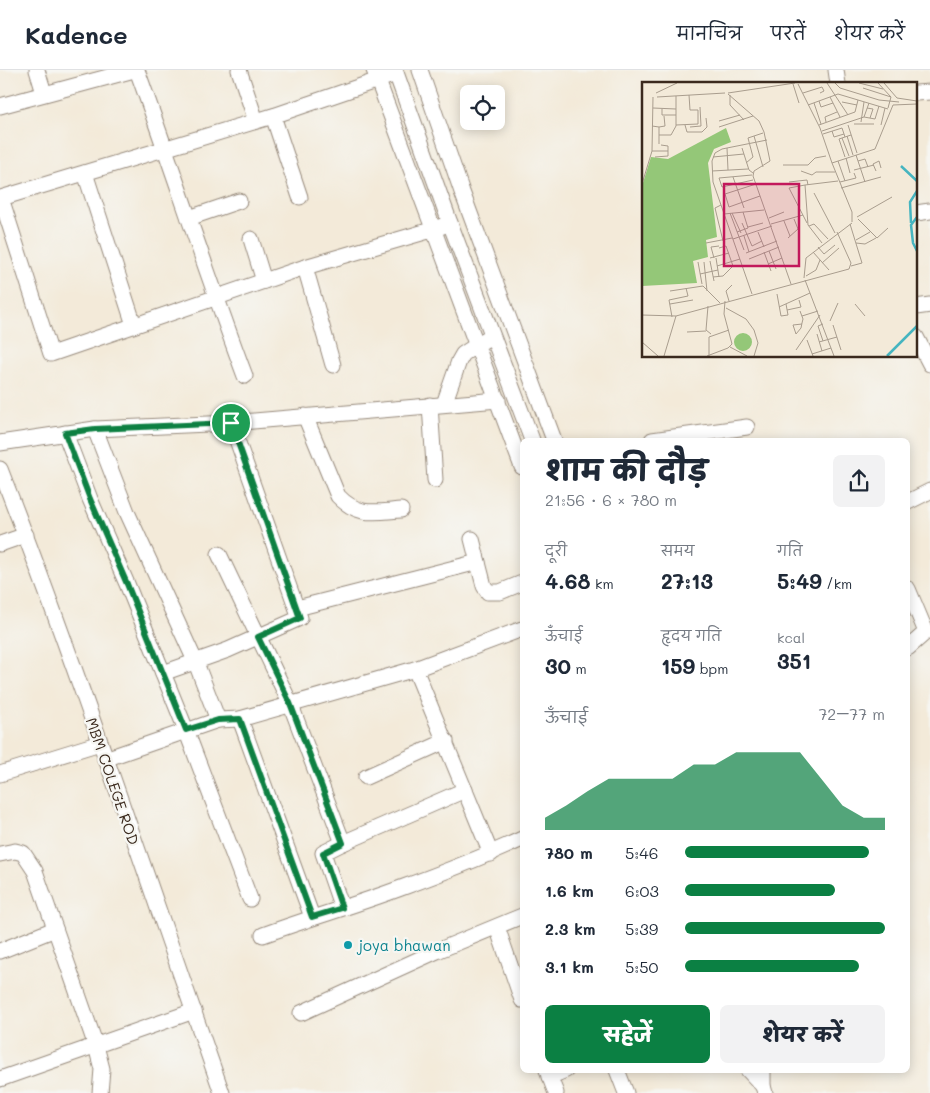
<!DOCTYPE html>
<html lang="hi">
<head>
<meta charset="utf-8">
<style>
	body { margin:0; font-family:Mali,"Playpen Sans Deva",sans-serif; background:#f2f2f3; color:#1f2937; height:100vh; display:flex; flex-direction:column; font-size:19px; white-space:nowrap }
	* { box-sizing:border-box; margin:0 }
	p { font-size:16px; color:#747a83 }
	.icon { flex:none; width:28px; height:28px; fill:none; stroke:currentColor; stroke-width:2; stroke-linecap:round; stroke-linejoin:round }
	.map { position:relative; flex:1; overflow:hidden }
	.panel { position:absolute; left:520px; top:368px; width:390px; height:635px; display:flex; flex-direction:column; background:#fff; border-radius:8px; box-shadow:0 2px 12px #0003 }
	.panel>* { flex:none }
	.tools { position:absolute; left:460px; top:15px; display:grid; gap:10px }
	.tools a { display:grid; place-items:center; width:45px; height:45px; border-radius:8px; background:#fff; box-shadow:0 2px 12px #0003; font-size:25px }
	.pin { position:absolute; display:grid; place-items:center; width:42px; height:42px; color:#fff; margin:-21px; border:2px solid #fff; border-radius:50%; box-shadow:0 1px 5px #0007 }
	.round { display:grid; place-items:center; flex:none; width:52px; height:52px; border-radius:8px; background:#f2f2f3 }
	.headline { display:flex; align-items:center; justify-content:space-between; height:85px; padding:0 25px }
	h1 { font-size:28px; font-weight:800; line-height:38px }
	.stats { display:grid; grid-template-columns:repeat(3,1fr); gap:8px; height:85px; padding:5px 25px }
	.stats div { display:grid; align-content:center }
	.stats b { font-size:21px; font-weight:800 }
	.stats small { font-size:14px; font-weight:400 }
	.stats p { font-size:14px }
	.chart { height:140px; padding:10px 25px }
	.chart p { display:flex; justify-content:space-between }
	.chart svg { width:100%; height:90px; margin-top:5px; fill:#0b8043; opacity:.7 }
	.primary-button { display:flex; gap:10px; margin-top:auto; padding:10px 25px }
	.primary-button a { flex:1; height:58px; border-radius:8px; background:#0b8043; color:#fff; font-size:20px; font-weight:800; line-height:58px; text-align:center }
	.primary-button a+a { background:#f2f2f3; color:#1f2937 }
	ul { padding:0 25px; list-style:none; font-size:16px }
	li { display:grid; grid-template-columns:80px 60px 1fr; align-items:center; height:38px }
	li i { height:12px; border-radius:6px; background:#0b8043 }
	header { display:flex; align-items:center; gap:30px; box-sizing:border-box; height:70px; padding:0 25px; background:#fff; border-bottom:1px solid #e0e1e3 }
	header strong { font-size:24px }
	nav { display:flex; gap:28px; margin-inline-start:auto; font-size:18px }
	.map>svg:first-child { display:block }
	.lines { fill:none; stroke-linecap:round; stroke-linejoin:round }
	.minor-casing { stroke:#978a7c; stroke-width:17 }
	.minor { stroke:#fff; stroke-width:15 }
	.route-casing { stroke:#fff; stroke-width:10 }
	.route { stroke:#0b8043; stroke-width:6 }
	.culture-dot { fill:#0f9aa8; stroke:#f6f6f2; stroke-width:2 }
	.labels { text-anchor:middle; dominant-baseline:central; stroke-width:4.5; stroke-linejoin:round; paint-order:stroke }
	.street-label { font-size:15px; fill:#3b2a1e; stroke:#f6f6f2 }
	.culture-label { font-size:15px; fill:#0d838f; stroke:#f6f6f2; text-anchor:start }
	.inset-river { fill:none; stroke:#46b5c0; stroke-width:2.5 }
	.inset-road { fill:none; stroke:#a99d8e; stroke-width:1 }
	.view { fill:#c2185b; fill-opacity:0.15; stroke:#c2185b; stroke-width:2.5 }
	.inset-edge { fill:none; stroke:#3b2a1e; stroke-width:2.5 }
</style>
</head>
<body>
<header>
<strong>Kadence</strong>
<nav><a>मानचित्र</a><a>परतें</a><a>शेयर करें</a></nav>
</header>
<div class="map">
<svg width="930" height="1023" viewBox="0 0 930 1023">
	<rect width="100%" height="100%" fill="#f6f6f2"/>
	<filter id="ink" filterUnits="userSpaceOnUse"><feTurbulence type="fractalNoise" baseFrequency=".02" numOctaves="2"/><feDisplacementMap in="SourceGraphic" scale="10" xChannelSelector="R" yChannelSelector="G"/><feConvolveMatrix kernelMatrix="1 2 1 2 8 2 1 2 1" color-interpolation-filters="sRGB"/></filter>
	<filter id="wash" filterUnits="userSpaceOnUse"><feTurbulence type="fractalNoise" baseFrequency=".0096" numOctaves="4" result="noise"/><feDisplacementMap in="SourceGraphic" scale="20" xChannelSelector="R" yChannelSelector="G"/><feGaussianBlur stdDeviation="1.12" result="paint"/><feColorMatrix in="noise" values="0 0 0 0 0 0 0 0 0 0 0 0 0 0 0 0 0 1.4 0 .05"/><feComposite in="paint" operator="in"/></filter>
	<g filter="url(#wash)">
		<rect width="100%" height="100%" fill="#f3ead9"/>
	</g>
	<g filter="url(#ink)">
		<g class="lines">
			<g class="minor-casing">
				<g id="minor">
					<path d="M 37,0 L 44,23"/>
					<path d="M 137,0 C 174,102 207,205 245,306"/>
					<path d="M 239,0 L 256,51"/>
					<path d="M 374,0 L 522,397"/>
					<path d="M 395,0 L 450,153 L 532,370"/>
					<path d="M 420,0 L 462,122 L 554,370"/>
					<path d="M 836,0 L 838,14"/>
					<path d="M 396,4 L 273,46 L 1,128 L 51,284 L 305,197 L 435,159 L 450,153"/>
					<path d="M 916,23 L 930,22"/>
					<path d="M 0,36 L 134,0"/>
					<path d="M 273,46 L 300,127"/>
					<path d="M 85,103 L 134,255"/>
					<path d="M 916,143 L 930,141"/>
					<path d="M 189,148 L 239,131"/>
					<path d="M 251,169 L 264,211"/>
					<path d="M 305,197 L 333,295"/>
					<path d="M 916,237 L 930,235"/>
					<path d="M 916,267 L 930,294"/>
					<path d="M 444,334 L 459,291 L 463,284 L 486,269"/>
					<path d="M 430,335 L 435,410"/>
					<path d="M 305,346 L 338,426 C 358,447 375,442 401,440"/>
					<path d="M 95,359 L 127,442 L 196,593 L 218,650"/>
					<path d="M 65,363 L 90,429 L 127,514 L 186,660 L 250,829"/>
					<path d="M 652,370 L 747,357"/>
					<path d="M 0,373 L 95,359 L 231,353 L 498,330"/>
					<path d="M 0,399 C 80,605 149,815 222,1023"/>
					<path d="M 908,432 L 930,421"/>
					<path d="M 472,469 L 484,516 L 488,522 L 500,522 L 522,513"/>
					<path d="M 0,474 L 26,465"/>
					<path d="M 219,484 L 290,633 L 343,773 L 465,720"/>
					<path d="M 908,519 L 926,562 L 908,578"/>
					<path d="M 297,538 L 478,492"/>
					<path d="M 415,599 L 491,784"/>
					<path d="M 163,603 L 228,580 L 300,548 L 231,353"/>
					<path d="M 240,649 L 312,847"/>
					<path d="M 105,689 L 218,650 L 240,649 L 415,599 L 522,559"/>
					<path d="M 0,704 L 100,673"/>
					<path d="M 366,707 L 446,671"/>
					<path d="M 0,784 L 15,781 L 23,783 L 35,801 L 96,976 L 102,999 L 100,1023"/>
					<path d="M 342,838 L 323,783 L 343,773"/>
					<path d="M 497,857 L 522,930"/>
					<path d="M 263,865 C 309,848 356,835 401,818 C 442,803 483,787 522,769"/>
					<path d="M 0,881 L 55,859"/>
					<path d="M 301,943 L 437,881 L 522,846"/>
					<path d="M 547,1000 L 556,1023"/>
					<path d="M 617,1000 L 626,1023"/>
					<path d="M 748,1000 L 763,1016"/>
					<path d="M 763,1000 L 763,1016 L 765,1023"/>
					<path d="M 549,1007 L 566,1000"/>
					<path d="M 0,1009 L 194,941"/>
				</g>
			</g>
			<use href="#minor" class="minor"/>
		</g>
	</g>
	<g class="lines" filter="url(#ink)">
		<g class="route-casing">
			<path id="route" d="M 231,353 L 300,548 L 258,567 L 290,633 L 343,773 L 323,783 L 342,838 L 312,847 L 240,649 L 218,650 L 186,660 L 127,514 L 90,429 L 65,363 L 95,359 Z"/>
		</g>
		<use href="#route" class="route"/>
	</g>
	<circle class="culture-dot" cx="348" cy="875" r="5"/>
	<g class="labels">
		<g class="street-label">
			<text transform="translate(113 711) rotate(71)">MBM COLEGE ROD</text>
		</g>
		<g class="culture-label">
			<text x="358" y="875">joya bhawan</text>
		</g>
	</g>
	<g transform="translate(642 12)">
		<rect width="275" height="275" fill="#f3ead9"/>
		<path d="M 84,46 L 89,60 L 72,67 L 66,81 L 75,155 L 64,158 L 66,175 L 51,179 L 55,201 L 0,204 L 0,104 L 9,75 L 26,77 ZM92 260a9 9 0 1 1 18 0a9 9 0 1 1-18 0Z" fill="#94c778"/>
		<path class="inset-river" d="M 259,84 L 275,99M 275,135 L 269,143 L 271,161 L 275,169M 269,141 L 268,120 L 275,109M 245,274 L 275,244"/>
		<path class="inset-road" d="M 185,1 L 206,33M 193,1 L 198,6 L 237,18 L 257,20M 217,1 L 241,7M 236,1 L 249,15 L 246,26M 242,1 L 255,16 L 275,19M 151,2 L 157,21M 156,2 L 178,46 L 190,81 L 233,67 L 251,23 L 275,22M 221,6 L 249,15M 14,11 L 35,1M 86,11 L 153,1M 161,11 L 180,5 L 182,9 L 178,11M 86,12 L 117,39 L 122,50 L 128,79 L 112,89 L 111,94 L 149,202M 88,13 L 88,23 L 102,38M 15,15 L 83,11M 188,15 L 198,35M 177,19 L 179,25 L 191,21M 200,20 L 215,23M 172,21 L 179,42M 227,21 L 222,35 L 233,37 L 237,24M 166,23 L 196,12 L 246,27M 11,26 L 34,27M 225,26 L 231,27 L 228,36M 20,27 L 20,33 L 34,33M 77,39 L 98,33M 184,40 L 183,35 L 195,30M 219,40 L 222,20M 212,42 L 232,42M 34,43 L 56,42 L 56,28 L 48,28 L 47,13M 43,43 L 45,50 L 60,50 L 65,45 L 64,36M 177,43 L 213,30 L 216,18M 206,43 L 215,71M 239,43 L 243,26M 10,44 L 17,45 L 17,62M 17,45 L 23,44 L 22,34M 48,45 L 59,44 L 58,25M 77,45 L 111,34M 180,49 L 222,35M 190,49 L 192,55 L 202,52M 181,52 L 200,46 L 203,55M 17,53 L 29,53 L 34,44 L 34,14M 112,54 L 121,85M 205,54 L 211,73M 200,56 L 207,74M 85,66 L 86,88M 100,66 L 107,88 L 111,91M 10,69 L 26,69M 214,73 L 223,100M 13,75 L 26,74 L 26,64 L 19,63M 71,75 L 102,72M 203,75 L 197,57 L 209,53M 204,76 L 208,91M 196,79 L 203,99M 216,79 L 223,77 L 226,85M 104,81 L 111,75 L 106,56 L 121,51M 190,81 L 210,130 L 210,140M 141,83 L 166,83 L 173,76 L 184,74M 212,88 L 232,83M 70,89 L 106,87M 159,89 L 170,93 L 174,90 L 193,90M 234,89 L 231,82 L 237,79 L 239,86M 110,93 L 77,96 L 80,105 L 111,98M 91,95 L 102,126M 147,100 L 165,98 L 166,103M 198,100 L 214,96 L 212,91M 0,102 L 10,69 L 11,15M 114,102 L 83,112 L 87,125 L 118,114M 163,103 L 147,106 L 165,141M 199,106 L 239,95M 172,111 L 193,151M 79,123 L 73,126 L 81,159M 88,131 L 102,168M 90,131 L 99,151M 82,132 L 122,128M 215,135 L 250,115M 127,136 L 142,130M 216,137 L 235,156 L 246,146M 142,139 L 148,154M 100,141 L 110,164 L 120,159M 129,142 L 161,133M 208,142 L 220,181 L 209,184M 167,144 L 172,142 L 186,157M 106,145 L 121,141M 95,150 L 106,146 L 101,130M 116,150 L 122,165M 102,154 L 107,170M 146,156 L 156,147 L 152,137M 91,157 L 130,144M 214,158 L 228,150M 64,161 L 90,156M 180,161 L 166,143 L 163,103 L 196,99M 214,161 L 223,162 L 234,156M 176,165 L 182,172 L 193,163M 127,169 L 134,187M 122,170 L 129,189M 171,170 L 187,188M 104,171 L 135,159M 68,176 L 87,171M 72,176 L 69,165 L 77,164M 74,176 L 77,195M 107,177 L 137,165M 68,179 L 72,199M 56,180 L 60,202M 62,180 L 65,209M 180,181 L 197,166M 126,182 L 140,176M 75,184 L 98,177M 58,192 L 76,188M 164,194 L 174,188 L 178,178M 71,195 L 81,194 L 91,184 L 84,164 L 77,166M 162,196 L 164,176 L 210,141M 163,198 L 192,274M 28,209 L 61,204 L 78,221M 110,212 L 71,100 L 70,79 L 73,71 L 80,67 L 125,58M 135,212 L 139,234 L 146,233 L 144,222M 87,219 L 84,209 L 90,203M 28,222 L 51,218M 213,222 L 223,234M 66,224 L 64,248 L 69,252M 137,225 L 168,211M 84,226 L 104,237 L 112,248 L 116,261 L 112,274M 145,228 L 159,225 L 157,218M 158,229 L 161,237 L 160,241 L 159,246 L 154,252 L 151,243 L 160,242M 0,233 L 34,234 L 207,187 L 209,181 L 195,150M 160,234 L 176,229M 30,235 L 27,218 L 46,214 L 44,206M 188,239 L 196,221M 191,243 L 199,268M 45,250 L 64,249M 175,252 L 180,269M 165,258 L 171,274M 181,259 L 176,244 L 181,242M 0,260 L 16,274M 177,260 L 195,255M 88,265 L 105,274M 154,268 L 178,233M 170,272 L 189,266M 22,274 L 34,234M 65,274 L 86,266 L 90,262 L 82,232 L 83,219M 67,274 L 67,255 L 87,248"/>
		<path class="view" d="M 82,102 L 157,102 L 157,184 L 82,184 Z"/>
		<rect width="275" height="275" class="inset-edge"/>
	</g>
</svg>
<div class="tools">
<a><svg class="icon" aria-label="locate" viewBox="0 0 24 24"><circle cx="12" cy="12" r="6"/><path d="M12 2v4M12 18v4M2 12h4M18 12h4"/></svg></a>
</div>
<div class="pin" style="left:231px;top:353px;background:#1e9e55"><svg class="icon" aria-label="arrive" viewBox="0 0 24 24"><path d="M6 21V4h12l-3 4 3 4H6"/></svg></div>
<section class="panel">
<div class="headline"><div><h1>शाम की दौड़</h1><p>21:56 · 6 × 780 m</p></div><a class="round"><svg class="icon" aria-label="share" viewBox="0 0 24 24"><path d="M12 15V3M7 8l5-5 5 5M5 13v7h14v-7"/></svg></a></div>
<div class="stats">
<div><p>दूरी</p><b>4.68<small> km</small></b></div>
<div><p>समय</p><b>27:13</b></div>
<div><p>गति</p><b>5:49<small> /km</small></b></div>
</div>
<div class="stats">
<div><p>ऊँचाई</p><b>30<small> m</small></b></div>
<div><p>हृदय गति</p><b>159<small> bpm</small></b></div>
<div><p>kcal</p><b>351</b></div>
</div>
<div class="chart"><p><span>ऊँचाई</span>72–77 m</p>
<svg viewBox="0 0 160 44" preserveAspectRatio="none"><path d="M0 44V38L10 32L20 25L30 19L40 19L50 19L60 19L70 12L80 12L90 6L100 6L110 6L120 6L130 19L140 32L150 38L160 38V44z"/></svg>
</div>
<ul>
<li><b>780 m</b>5:46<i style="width:92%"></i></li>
<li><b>1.6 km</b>6:03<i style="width:75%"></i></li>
<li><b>2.3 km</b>5:39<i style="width:100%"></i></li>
<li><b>3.1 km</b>5:50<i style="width:87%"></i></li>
</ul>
<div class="primary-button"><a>सहेजें</a><a>शेयर करें</a></div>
</section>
</div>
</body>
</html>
